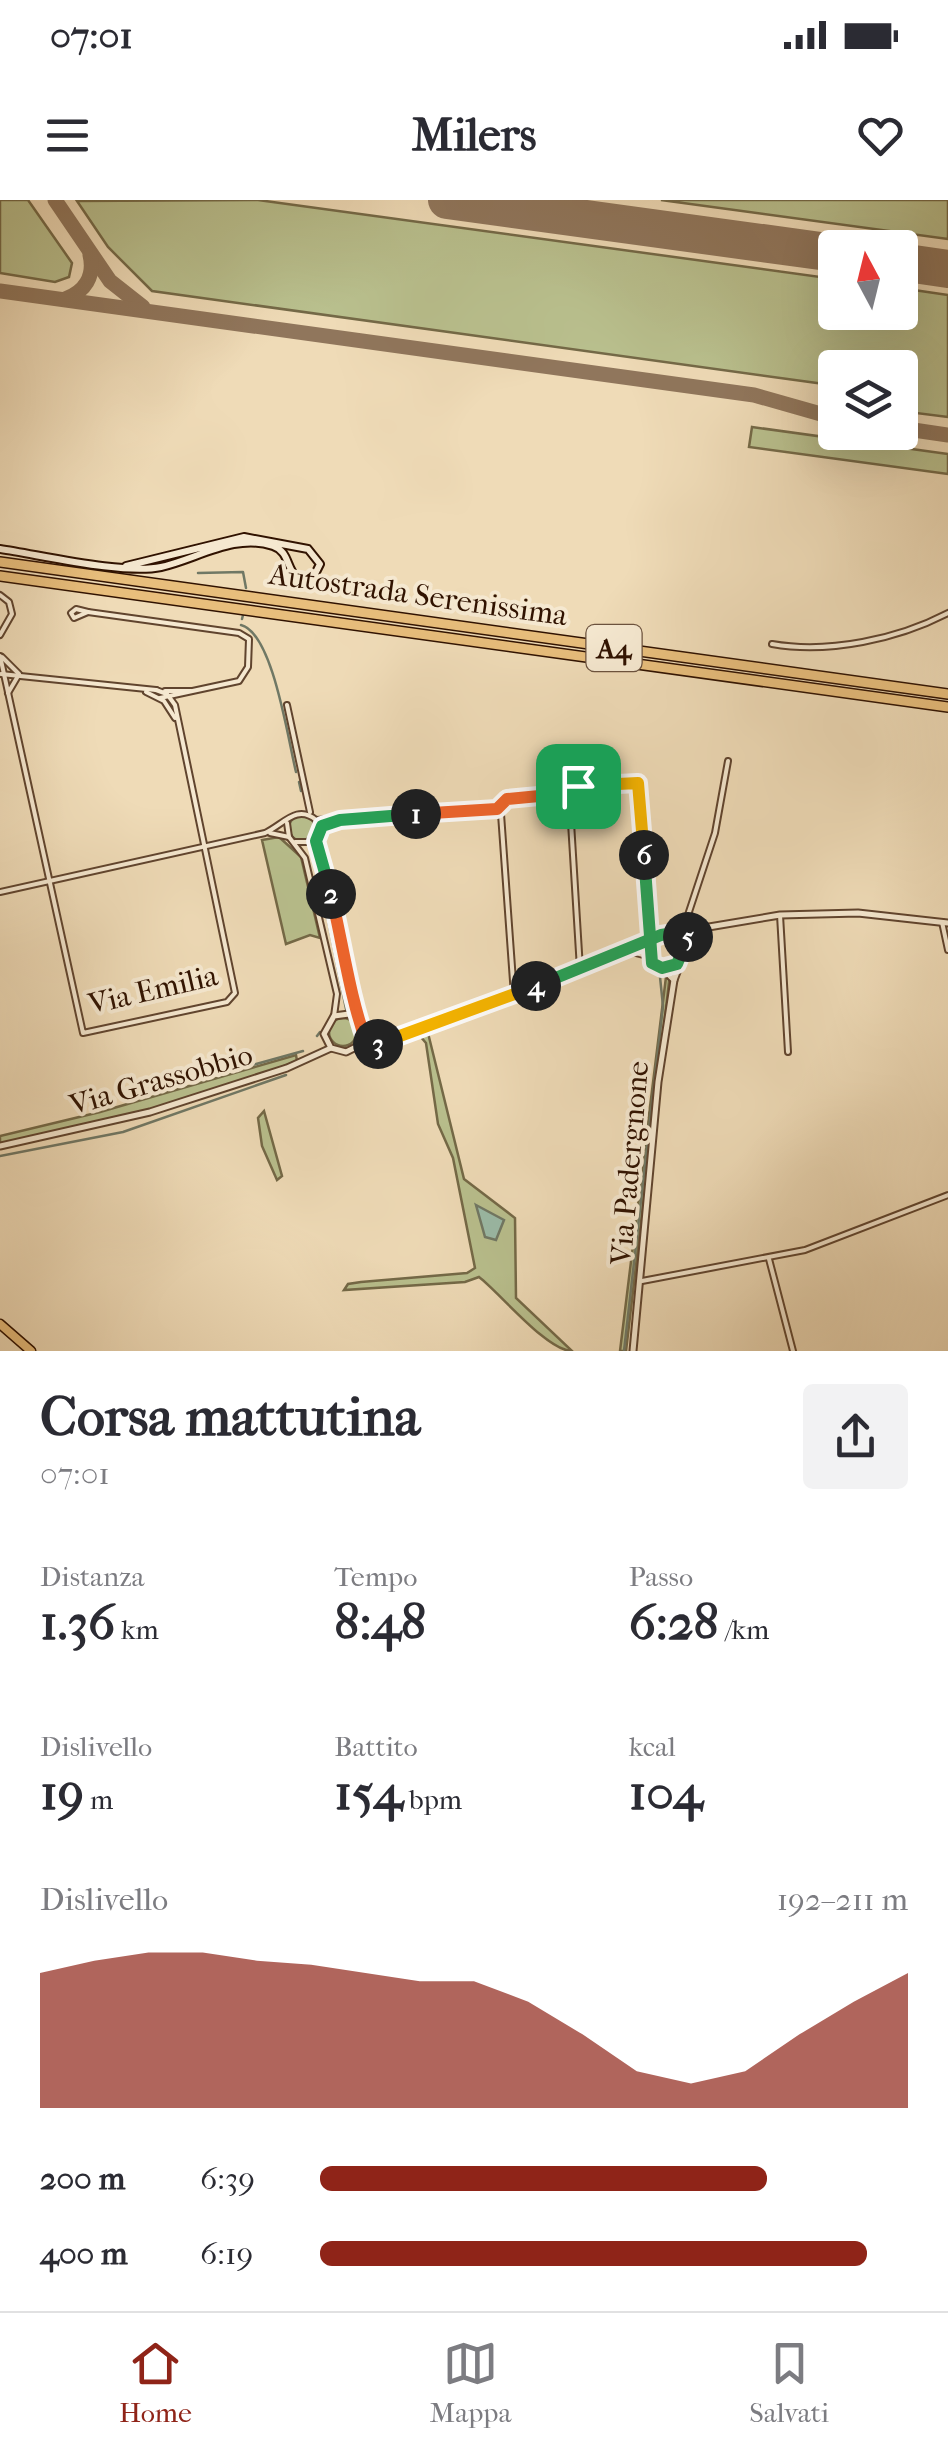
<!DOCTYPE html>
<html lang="it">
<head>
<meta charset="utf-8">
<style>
	body { margin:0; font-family:"IM FELL French Canon",serif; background:#f2f2f3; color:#2b2b33; height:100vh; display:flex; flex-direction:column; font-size:38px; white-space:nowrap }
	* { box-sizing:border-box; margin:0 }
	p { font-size:32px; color:#7c7c81 }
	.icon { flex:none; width:55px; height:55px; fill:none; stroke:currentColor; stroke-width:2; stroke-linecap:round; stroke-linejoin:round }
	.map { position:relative; height:1151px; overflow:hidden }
	.details { display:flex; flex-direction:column; background:#fff; flex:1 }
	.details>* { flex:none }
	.needle { width:65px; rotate:353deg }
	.fabs { position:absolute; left:818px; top:30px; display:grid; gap:20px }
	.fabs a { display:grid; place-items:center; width:100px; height:100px; border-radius:10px; background:#fff; box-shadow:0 10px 40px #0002; font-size:50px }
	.pin { position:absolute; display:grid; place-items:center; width:85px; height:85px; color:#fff; margin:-42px; border-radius:20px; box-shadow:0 5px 15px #0006 }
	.km { position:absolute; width:50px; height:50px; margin:-25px; border-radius:50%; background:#222; color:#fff; font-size:28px; line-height:50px; text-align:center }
	.round { display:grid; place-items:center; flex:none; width:105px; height:105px; border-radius:10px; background:#f2f2f3 }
	.head { display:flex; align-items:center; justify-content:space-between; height:170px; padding:0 40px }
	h1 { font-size:55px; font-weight:800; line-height:75px }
	.metrics { display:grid; grid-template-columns:repeat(3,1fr); gap:15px; height:170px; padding:10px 40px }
	.metrics div { display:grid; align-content:center }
	.metrics b { font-size:50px; font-weight:800 }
	.metrics small { font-size:28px; font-weight:400 }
	.metrics p { font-size:28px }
	.chart { height:280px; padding:20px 40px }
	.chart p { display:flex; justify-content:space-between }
	.chart svg { width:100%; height:180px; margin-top:10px; fill:#8f2418; opacity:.7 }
	ul { padding:0 40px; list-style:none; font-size:32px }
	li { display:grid; grid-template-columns:160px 120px 1fr; align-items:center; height:75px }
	li i { height:25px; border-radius:12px; background:#8f2418 }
	.status { display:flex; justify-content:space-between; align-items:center; height:70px; padding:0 50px; background:#fff; direction:ltr }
	.status svg { height:28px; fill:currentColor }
	header { display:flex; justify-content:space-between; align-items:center; height:130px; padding:0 40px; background:#fff; font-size:45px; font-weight:800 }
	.menu { display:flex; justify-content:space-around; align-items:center; height:140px; border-top:2px solid #e1e1e2; background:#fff; font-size:28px; color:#7c7c81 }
	.menu a { display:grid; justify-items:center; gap:5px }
	.menu .on { color:#8f2418 }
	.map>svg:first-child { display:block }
	.green { fill:#b9c08e; stroke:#746947; stroke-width:2.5 }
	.water { fill:#9bbca9; stroke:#707865; stroke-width:2.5 }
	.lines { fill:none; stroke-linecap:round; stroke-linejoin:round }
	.stream { stroke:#707865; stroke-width:2.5 }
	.taxiway { stroke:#90765c; stroke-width:15 }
	.runway { stroke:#90765c; stroke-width:38 }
	.minor-casing { stroke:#60442e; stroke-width:8 }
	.tertiary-casing { stroke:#60442e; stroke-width:9 }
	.secondary-casing { stroke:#301200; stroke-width:10 }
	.trunk-casing { stroke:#301200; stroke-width:11 }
	.motorway-casing { stroke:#301200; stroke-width:12 }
	.minor { stroke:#f5e8d0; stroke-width:4 }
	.tertiary { stroke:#f5e8d0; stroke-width:5 }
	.secondary { stroke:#f5e8d0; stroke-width:6 }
	.trunk { stroke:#e8be7c; stroke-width:8 }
	.motorway { stroke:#e8be7c; stroke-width:9 }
	.split-1-casing { stroke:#fff; stroke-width:20 }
	.split-2-casing { stroke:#fff; stroke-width:20 }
	.split-3-casing { stroke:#fff; stroke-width:20 }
	.split-4-casing { stroke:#fff; stroke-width:20 }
	.split-5-casing { stroke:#fff; stroke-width:20 }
	.split-6-casing { stroke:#fff; stroke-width:20 }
	.split-7-casing { stroke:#fff; stroke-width:20 }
	.split-1 { stroke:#f0652b; stroke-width:12 }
	.split-2 { stroke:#22a559; stroke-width:12 }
	.split-3 { stroke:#f0652b; stroke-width:12 }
	.split-4 { stroke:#f5b400; stroke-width:12 }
	.split-5 { stroke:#22a559; stroke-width:12 }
	.split-6 { stroke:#22a559; stroke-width:12 }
	.split-7 { stroke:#f5b400; stroke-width:12 }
	.labels { text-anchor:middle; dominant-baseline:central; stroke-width:8; stroke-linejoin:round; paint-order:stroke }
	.shield { fill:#f5e8d0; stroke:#6b523e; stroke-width:2.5 }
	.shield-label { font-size:28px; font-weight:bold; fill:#301200 }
	.street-label { font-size:30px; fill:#301200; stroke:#f5e8d0 }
</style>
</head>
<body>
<div class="status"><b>07:01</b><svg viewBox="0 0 49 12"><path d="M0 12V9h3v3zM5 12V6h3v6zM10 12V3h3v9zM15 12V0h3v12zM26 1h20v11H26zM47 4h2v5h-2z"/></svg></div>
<header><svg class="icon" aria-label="menu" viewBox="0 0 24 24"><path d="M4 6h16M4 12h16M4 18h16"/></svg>Milers<svg class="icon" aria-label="heart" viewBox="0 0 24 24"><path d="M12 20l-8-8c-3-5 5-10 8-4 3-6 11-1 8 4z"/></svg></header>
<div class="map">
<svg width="948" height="1151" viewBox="0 0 948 1151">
	<rect width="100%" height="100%" fill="#efdbb7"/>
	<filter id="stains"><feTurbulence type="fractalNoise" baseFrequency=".002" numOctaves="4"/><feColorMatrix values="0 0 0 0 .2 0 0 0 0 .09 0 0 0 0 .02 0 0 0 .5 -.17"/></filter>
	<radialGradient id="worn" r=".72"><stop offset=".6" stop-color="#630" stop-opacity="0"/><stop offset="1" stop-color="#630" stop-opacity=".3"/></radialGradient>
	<g class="green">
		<path d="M 0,0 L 28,0 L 72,63 L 69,77 L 55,82 L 0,73 Z"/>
		<path d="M 258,0 L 835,79 L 835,112 L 900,112 L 900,88 L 948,95 L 948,217 L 900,211 L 900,168 L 835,168 L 835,191 L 824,184 L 152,91 L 108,47 L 77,1 Z"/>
		<path d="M 661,0 L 948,0 L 948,39 Z"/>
		<path d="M 752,227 L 948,254 L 948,274 L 749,247 Z"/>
		<circle cx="302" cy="628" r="13"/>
		<path d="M 279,637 L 301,657 L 320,738 L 310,735 L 286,744 L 262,640 Z"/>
		<path d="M 670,774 L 626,1151 L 620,1151 L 666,777 Z"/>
		<circle cx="343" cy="832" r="14"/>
		<path d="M 428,833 L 464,979 L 515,1018 L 516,1098 L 572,1151 C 547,1151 500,1093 479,1077 L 465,1082 L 344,1090 L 348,1084 L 361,1082 L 467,1073 L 475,1068 L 453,958 L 438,924 L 426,843 L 420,836 Z"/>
		<path d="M 296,855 L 297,861 L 279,868 L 151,910 L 0,944 L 0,936 L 100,912 Z"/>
		<path d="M 264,911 L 282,976 L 277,980 L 262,946 L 258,918 Z"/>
	</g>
	<path class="water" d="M 476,1005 L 504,1020 L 496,1040 L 485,1037 Z"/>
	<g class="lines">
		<g class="stream">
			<path d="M 198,373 L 243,372 L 246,388"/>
			<path d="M 242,419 L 243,415"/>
			<path d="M 241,425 C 273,433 288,540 296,572"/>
			<path d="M 299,582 L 301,591"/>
			<path d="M 315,656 L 346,809"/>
			<path d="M 317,836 L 320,832"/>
			<path d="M 249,866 L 303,851"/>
			<path d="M 0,956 L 123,932 L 286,875"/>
			<path d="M 624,1151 L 663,806 L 660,777"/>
		</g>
		<g class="taxiway">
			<path d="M 55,0 L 110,81 L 143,107"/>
			<path d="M 0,91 L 754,195 L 835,218"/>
			<path d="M 65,99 C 85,92 95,76 90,55"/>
			<path d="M 900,228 L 948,235"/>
		</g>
		<g class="runway">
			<path d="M 447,0 L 835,53"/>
			<path d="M 900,62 L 948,69"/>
		</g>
		<g class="minor-casing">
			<g id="minor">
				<path d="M 0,395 L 9,402 L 12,414 L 0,435"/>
				<path d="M 76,409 L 88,412 L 74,418 L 71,413 Z"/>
				<path d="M 88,412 L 239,433 L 249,439 L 248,467 L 239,481 L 160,498"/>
				<path d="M 772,444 C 829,454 898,439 948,413"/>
				<path d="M 0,456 L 83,833 L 227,802 L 235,793 L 175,505 L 167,494 L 156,490"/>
				<path d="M 2,457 L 19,474"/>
				<path d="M 1,474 L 156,490"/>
				<path d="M 165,491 L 191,491"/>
				<path d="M 146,492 L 164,501 L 175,518"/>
				<path d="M 8,493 L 18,476"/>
				<path d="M 287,505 L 310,612"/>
				<path d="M 569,590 L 580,769"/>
				<path d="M 497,609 L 501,614 L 514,795"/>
				<path d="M 316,620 L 497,609 C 508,593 613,584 638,583 L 648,738"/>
				<path d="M 287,623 L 289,637 L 305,658 L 337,794 L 334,816"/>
				<path d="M 270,633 L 289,637"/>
				<path d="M 315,636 L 354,796 L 354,816"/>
				<path d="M 0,692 L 265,633 C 284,624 297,604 316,620 L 317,631 L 308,642 L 295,642"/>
				<path d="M 780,715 L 788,852"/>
				<path d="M 942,722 L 948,750"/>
				<path d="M 683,730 L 715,633 L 728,561"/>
				<path d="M 769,1059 L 793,1151"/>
				<path d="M 642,1081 L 805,1050 L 948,995"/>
			</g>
		</g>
		<g class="tertiary-casing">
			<g id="tertiary">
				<path d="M 630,751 L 649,756 L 674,780"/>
				<path d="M 363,833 L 358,846 L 346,852 L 331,848 L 324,834 L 334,816 L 349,814 L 361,823 L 370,847"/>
				<path d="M 358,846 L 421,830 L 661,735 L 780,715 L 858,713 L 948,723"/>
				<path d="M 0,946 L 150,912 L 287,868 L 331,848"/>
				<path d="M 633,1151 L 658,882 L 674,780 L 688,743 L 703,728"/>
			</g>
		</g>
		<g class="secondary-casing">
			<path id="secondary" d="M 0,349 C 41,355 124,375 161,367 C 197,359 235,333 273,346 C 291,352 285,371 300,379 L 314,376 L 320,364 L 308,349 L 244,337 L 126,366"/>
		</g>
		<g class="trunk-casing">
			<path id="trunk" d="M 0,1124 L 31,1151"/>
		</g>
		<g class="motorway-casing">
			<g id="motorway">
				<path d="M 0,362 L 948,494"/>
				<path d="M 0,376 L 948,507"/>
			</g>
		</g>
		<use href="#minor" class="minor"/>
		<use href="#tertiary" class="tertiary"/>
		<use href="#secondary" class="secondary"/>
		<use href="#trunk" class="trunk"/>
		<use href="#motorway" class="motorway"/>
	</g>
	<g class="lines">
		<g class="split-1-casing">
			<path id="split-1" d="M 416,614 L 497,609 L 507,599 L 560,594 L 578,586"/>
		</g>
		<g class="split-2-casing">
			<path id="split-2" d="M 331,694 L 316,641 L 322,626 L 340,620 L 416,614"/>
		</g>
		<g class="split-3-casing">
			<path id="split-3" d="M 331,694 C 343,745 350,798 367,844 L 378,844"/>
		</g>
		<g class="split-4-casing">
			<path id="split-4" d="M 378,844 L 536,786"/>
		</g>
		<g class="split-5-casing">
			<path id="split-5" d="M 536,786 L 661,735 L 687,731 L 688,737"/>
		</g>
		<g class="split-6-casing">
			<path id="split-6" d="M 644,655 L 652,763 L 662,768 L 677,764 L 688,737"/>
		</g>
		<g class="split-7-casing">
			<path id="split-7" d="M 578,586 L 638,583 L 644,655"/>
		</g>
		<use href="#split-1" class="split-1"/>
		<use href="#split-2" class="split-2"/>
		<use href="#split-3" class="split-3"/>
		<use href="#split-4" class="split-4"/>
		<use href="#split-5" class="split-5"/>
		<use href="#split-6" class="split-6"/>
		<use href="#split-7" class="split-7"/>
	</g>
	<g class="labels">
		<rect class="shield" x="586.5" y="425" width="55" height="46" rx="8"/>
		<g class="shield-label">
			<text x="614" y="448">A4</text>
		</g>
		<g class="street-label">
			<text transform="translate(418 395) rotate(8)">Autostrada Serenissima</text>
			<text transform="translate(153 790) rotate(-13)">Via Emilia</text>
			<text transform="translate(161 880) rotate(-16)">Via Grassobbio</text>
			<text transform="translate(630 963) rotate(-85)">Via Padergnone</text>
		</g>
	</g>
	<rect width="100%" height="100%" filter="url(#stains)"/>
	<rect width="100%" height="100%" fill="url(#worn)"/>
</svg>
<div class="fabs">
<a><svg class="needle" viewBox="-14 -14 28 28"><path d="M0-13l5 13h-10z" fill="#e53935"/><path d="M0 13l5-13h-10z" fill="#7c7c81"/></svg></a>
<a><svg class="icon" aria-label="layers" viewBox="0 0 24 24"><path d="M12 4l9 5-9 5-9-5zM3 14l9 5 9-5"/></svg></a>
</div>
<div class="pin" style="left:578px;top:586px;background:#1e9e55"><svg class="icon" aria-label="arrive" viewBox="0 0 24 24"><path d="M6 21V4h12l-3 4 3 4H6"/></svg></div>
<b class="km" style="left:416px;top:614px">1</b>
<b class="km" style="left:331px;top:694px">2</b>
<b class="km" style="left:378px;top:844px">3</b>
<b class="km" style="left:536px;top:786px">4</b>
<b class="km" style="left:688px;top:737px">5</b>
<b class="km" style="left:644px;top:655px">6</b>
</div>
<section class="details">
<div class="head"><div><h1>Corsa mattutina</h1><p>07:01</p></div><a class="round"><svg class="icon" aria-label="share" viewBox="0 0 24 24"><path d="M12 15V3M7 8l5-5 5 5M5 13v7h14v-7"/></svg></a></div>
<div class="metrics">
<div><p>Distanza</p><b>1.36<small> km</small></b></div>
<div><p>Tempo</p><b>8:48</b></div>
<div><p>Passo</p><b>6:28<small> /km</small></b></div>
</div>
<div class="metrics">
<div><p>Dislivello</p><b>19<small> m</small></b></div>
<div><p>Battito</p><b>154<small> bpm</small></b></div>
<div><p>kcal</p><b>104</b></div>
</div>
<div class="chart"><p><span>Dislivello</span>192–211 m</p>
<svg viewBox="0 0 160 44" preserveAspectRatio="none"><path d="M0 44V11L10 8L20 6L30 6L40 8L50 9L60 11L70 13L80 13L90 18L100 26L110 35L120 38L130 35L140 26L150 18L160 11V44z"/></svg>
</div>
<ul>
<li><b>200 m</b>6:39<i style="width:76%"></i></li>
<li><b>400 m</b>6:19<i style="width:93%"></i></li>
</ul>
</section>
<nav class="menu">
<a class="on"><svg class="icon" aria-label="home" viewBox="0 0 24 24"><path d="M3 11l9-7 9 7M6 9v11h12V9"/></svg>Home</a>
<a><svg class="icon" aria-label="map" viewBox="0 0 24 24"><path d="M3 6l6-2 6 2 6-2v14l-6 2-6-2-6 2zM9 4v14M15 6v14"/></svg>Mappa</a>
<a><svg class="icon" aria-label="saved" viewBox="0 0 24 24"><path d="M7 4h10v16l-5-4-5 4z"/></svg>Salvati</a>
</nav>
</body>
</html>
